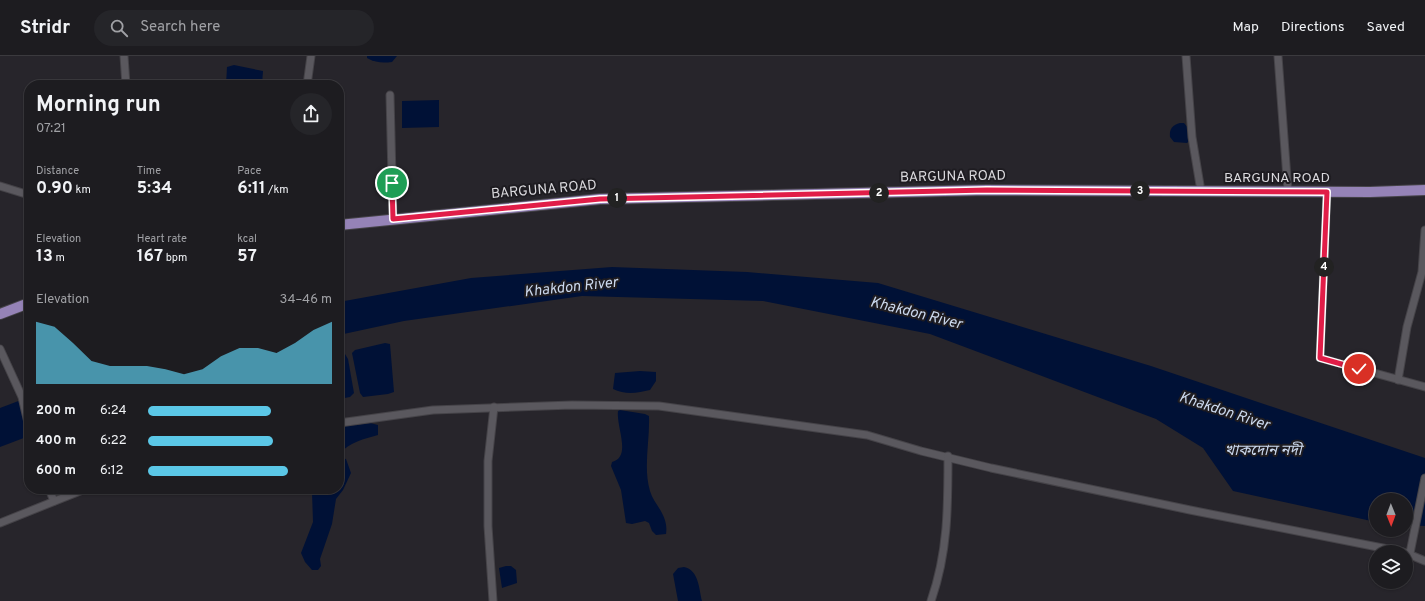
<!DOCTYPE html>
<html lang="en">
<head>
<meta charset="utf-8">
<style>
	body { margin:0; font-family:Overpass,"Noto Sans Bengali",sans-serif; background:#252529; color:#f1f3f6; height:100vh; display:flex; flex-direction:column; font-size:15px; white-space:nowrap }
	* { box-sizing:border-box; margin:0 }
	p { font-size:13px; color:#a0a1a5 }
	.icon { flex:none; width:22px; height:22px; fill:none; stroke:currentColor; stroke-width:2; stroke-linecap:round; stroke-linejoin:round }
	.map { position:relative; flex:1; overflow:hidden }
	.side { position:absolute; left:24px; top:24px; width:320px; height:414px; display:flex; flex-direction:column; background:#1d1c20; border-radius:16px; box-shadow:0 1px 3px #0004,0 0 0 1px #3b3a3e }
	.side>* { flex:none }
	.needle { width:26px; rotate:179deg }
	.tools { position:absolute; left:1369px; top:437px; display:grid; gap:8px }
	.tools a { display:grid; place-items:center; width:44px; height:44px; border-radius:50%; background:#1d1c20; box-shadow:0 1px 3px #0004,0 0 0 1px #3b3a3e; font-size:20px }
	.pin { position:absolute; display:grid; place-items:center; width:34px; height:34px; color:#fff; margin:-17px; border:2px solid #fff; border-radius:50%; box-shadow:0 1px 4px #0007 }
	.km { position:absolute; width:20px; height:20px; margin:-10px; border-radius:50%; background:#222; color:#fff; font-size:11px; line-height:20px; text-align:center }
	.round { display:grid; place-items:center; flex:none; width:42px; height:42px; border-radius:21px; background:#252529 }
	.summary { display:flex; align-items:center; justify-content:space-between; height:68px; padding:0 12px }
	h1 { font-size:22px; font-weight:700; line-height:30px }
	.stats { display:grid; grid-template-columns:repeat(3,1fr); gap:6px; height:68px; padding:4px 12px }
	.stats div { display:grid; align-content:center }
	.stats b { font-size:17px; font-weight:700 }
	.stats small { font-size:11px; font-weight:400 }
	.stats p { font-size:11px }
	.chart { height:112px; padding:8px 12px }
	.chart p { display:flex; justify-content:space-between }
	.chart svg { width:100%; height:72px; margin-top:4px; fill:#5bc7e7; opacity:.7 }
	ul { padding:0 12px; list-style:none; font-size:13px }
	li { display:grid; grid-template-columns:64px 48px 1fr; align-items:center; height:30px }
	li i { height:10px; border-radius:5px; background:#5bc7e7 }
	header { display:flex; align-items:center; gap:24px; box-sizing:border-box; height:56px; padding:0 20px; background:#1d1c20; border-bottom:1px solid #3b3a3e }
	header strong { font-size:19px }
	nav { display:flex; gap:22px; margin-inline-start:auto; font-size:14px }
	.search { width:280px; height:36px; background:#252529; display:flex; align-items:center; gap:10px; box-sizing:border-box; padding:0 14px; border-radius:22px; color:#a0a1a5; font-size:15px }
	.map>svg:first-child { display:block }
	.water { fill:#001136 }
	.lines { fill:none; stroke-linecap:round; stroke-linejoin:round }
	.street-casing { stroke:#454348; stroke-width:9 }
	.primary-casing { stroke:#454348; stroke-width:12 }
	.street { stroke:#5a585e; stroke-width:7 }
	.primary { stroke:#9583b7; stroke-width:10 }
	.route-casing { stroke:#fff; stroke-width:8 }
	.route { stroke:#e11d48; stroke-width:5 }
	.labels { text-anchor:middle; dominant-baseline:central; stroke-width:4; stroke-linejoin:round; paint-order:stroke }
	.street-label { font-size:14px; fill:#dad9dd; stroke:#1e1c21 }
	.water-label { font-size:15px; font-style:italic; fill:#cbd8ed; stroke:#1e1c21 }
</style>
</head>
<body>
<header>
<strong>Stridr</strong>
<div class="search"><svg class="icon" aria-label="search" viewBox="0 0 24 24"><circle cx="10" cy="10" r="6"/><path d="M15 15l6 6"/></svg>Search here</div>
<nav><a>Map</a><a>Directions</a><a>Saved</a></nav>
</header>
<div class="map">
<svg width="1425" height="545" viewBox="0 0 1425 545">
	<rect width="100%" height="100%" fill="#27252b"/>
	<g class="water">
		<path d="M 367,0 L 397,0 L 392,6 C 383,7 376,7 367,2 Z"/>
		<path d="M 234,9 L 263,15 L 262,29 L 226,29 L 227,11 Z"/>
		<path d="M 439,44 L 439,71 L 402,72 L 402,45 Z"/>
		<path d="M 1180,67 L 1184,67 L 1189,73 L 1191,83 L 1187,87 L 1174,86 L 1170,81 C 1169,72 1173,69 1180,67 Z"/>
		<path d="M 612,211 L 747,216 L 878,227 L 1151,310 L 1425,402 L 1425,470 L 1406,469 L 1406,444 L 1376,444 L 1376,466 L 1233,435 L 1203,392 L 1156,363 L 930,278 L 763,245 L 582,240 L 404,265 L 339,279 L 339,246 L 471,222 Z"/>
		<path d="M 385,287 L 390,288 L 394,336 L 388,338 L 363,341 L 360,337 L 352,297 L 355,294 Z"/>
		<path d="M 345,298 L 348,303 L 354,337 L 350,341 L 339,343 L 339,299 Z"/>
		<path d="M 640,315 L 656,316 L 656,325 L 650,334 C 638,337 625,339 613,333 L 615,317 Z"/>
		<path d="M 29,341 L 29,380 L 0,391 L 0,352 Z"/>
		<path d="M 620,354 L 645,358 L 649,360 C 650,385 643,411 650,435 C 654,449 669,459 666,478 L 656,479 L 652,475 L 649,467 L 645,465 L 632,468 L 626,467 L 621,434 L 611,410 L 612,406 C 632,401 616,371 618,355 Z"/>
		<path d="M 370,367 L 378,369 L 378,379 C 364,383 350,386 339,398 L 341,402 L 346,403 L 351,417 L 343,434 L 336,443 L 332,468 L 320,503 L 321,510 L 318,514 L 312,514 L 305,506 L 301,497 L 313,466 L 312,436 L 315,433 L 339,433 L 339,371 Z"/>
		<path d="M 506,510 L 511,510 L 516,514 L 517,527 L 502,532 L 499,512 Z"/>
		<path d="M 684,511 C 699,514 699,533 702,545 L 678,545 L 673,518 L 678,512 Z"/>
	</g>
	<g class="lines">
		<g class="street-casing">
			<g id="street">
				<path d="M 124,0 L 126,29"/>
				<path d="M 1186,0 L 1192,81 L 1201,135"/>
				<path d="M 1278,0 L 1288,136"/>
				<path d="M 307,29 L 311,0"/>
				<path d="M 390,39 L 393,163"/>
				<path d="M 0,130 L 29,139"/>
				<path d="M 1327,136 L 1320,302 L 1425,331"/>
				<path d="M 0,293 L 22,341 L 29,371"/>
				<path d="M 1398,324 L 1407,271 L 1422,216 L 1425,174"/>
				<path d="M 339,367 L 433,354 L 572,349 L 659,350 L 867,379 L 921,395 L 991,412 L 1190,454 L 1403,496"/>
				<path d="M 49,433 L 54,445"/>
				<path d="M 0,467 L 85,433"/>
				<path d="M 1406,497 L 1425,505"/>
				<path d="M 1410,497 L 1425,422"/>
				<path d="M 493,545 L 488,470 L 488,405 L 494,351"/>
				<path d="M 931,545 C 948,496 948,451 948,400"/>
			</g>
		</g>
		<g class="primary-casing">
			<g id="primary">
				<path d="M 339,169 L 600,143 L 987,134 L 1370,136 L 1425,134"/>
				<path d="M 0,258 L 29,247"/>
			</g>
		</g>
		<use href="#street" class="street"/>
		<use href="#primary" class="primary"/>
	</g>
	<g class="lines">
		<g class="route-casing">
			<path id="route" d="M 392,127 L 393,163 L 600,143 L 987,134 L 1327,136 L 1320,302 L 1359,313"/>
		</g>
		<use href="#route" class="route"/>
	</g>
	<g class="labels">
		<g class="street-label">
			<text transform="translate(953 121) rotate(-1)">BARGUNA ROAD</text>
			<text x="1277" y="122">BARGUNA ROAD</text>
			<text transform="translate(544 134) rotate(-5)">BARGUNA ROAD</text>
		</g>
		<g class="water-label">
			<text transform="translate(571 232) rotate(-6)">Khakdon River</text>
			<text transform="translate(916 258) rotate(14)">Khakdon River</text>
			<text transform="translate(1224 356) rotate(18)">Khakdon River</text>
			<text x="1263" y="395">খাকদোন নদী</text>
		</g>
	</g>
</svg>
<div class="tools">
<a><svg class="needle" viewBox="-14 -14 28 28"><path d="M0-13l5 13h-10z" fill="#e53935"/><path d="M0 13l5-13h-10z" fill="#a0a1a5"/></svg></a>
<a><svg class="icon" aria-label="layers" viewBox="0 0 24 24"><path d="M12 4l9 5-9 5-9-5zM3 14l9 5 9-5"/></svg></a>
</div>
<div class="pin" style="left:392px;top:127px;background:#1e9e55"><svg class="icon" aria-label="arrive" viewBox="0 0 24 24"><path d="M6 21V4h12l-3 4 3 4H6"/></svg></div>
<div class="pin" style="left:1359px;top:313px;background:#d93025"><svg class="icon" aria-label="check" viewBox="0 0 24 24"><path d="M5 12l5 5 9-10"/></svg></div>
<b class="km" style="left:617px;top:142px">1</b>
<b class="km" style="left:879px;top:137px">2</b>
<b class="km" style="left:1140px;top:135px">3</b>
<b class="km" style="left:1324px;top:211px">4</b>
<section class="side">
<div class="summary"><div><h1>Morning run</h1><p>07:21</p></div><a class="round"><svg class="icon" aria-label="share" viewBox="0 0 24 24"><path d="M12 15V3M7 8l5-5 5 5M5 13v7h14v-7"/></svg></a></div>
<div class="stats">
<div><p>Distance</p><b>0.90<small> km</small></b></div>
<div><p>Time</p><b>5:34</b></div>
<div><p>Pace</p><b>6:11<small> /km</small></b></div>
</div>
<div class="stats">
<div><p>Elevation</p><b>13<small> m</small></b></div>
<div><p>Heart rate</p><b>167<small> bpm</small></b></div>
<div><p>kcal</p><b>57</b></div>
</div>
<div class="chart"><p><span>Elevation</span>34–46 m</p>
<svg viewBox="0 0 160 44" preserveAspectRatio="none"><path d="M0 44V6L10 9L20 19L30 30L40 33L50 33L60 33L70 35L80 38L90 35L100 27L110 22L120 22L130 25L140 19L150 11L160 6V44z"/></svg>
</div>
<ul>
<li><b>200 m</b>6:24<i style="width:67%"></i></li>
<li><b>400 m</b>6:22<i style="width:68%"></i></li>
<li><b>600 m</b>6:12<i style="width:76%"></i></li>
</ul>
</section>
</div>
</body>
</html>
